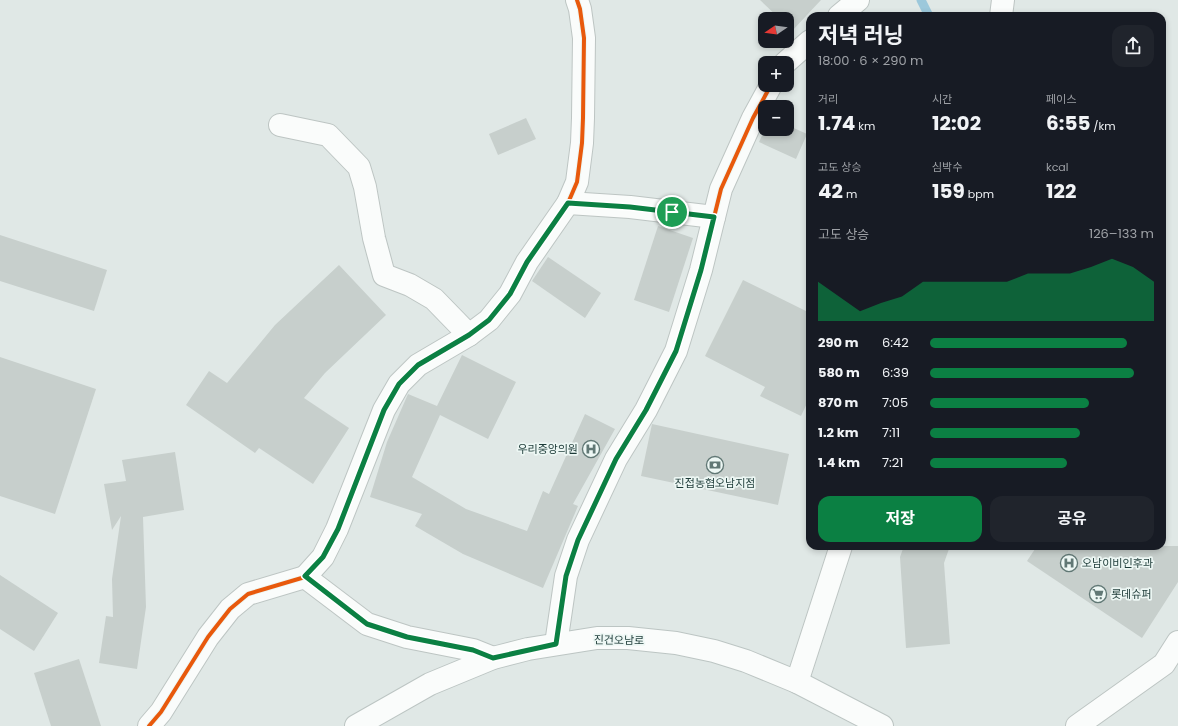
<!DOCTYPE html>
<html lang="ko">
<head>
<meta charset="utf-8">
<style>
	body { margin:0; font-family:Poppins,"Noto Sans KR",sans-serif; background:#20242c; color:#f1f3f6; height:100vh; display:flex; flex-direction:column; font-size:15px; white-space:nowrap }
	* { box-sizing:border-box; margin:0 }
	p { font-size:13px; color:#9ea1a6 }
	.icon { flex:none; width:22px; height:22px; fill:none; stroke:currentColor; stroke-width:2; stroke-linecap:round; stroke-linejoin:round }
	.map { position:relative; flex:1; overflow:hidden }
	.sheet { position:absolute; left:806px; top:12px; width:360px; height:538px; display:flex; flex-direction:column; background:#171b24; border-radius:12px; box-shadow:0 2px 6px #0003 }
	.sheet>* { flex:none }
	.needle { width:26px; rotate:257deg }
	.fabs { position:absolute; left:758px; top:12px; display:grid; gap:8px }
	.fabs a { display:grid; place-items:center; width:36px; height:36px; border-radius:8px; background:#171b24; box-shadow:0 2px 6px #0003; font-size:20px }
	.pin { position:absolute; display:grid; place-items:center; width:34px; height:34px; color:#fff; margin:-17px; border:2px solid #fff; border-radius:50%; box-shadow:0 1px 4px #0007 }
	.round { display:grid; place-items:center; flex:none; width:42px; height:42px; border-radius:12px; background:#20242c }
	.overview { display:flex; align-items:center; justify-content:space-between; height:68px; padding:0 12px }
	h1 { font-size:22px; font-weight:700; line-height:30px }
	.metrics { display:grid; grid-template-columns:repeat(3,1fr); gap:6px; height:68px; padding:4px 12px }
	.metrics div { display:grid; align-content:center }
	.metrics b { font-size:20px; font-weight:700 }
	.metrics small { font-size:11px; font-weight:400 }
	.metrics p { font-size:11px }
	.chart { height:112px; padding:8px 12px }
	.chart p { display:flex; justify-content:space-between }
	.chart svg { width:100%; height:72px; margin-top:4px; fill:#0b8043; opacity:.7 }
	.cta { display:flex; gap:8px; margin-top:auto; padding:8px 12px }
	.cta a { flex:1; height:46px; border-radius:12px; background:#0b8043; color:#fff; font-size:16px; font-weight:700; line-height:46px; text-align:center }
	.cta a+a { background:#20242c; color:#f1f3f6 }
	ul { padding:0 12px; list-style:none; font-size:13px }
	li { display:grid; grid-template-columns:64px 48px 1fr; align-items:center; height:30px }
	li i { height:10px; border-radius:5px; background:#0b8043 }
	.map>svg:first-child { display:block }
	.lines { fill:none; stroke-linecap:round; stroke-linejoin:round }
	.stream { stroke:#9cc8db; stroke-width:9 }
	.building { fill:#c7cfcc }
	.street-casing { stroke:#bdc5c3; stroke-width:24 }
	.secondary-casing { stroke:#bcc5c3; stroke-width:24 }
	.street { stroke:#fafcfb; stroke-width:22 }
	.secondary { stroke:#fafcfb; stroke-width:22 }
	.cycleway-casing { stroke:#edf7f4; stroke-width:6 }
	.cycleway { stroke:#e8590c; stroke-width:4 }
	.route-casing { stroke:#fff; stroke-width:8 }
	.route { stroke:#0b8043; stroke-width:5 }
	.labels { text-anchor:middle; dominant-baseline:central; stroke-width:3.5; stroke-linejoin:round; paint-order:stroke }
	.poi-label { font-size:11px; fill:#1d3b38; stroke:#edf7f4; text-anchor:start }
	.street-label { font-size:11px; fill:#1d3b38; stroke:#edf7f4 }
</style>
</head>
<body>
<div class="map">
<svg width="1178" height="726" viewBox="0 0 1178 726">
	<rect width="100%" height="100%" fill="#e0e8e6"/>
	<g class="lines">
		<path class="stream" d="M 921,0 L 929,16"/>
	</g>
	<g class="building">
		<path d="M 760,0 L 821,0 L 792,31 L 787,26 L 787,19 L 780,19 Z"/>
		<path d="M 526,118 L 536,139 L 498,155 L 489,134 Z"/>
		<path d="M 787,125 L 807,134 L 796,159 L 759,142 L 765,129 L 787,129 Z"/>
		<path d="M 658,226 L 693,238 L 669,312 L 634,300 Z"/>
		<path d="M 0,235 L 107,270 L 94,311 L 0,281 Z"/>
		<path d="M 548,257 L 601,293 L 585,318 L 532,281 Z"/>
		<path d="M 339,265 L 386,315 L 325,373 L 304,398 L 349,428 L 313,484 L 259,448 L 255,453 L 186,405 L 209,371 L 227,383 L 275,325 Z"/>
		<path d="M 743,280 L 810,313 L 810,397 L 801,416 L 760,396 L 765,387 L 705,356 Z"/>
		<path d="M 462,355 L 516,382 L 488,439 L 440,415 L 412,477 L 466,509 L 527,531 L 543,491 L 549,494 L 585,414 L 615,429 L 573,504 L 578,506 L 543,588 L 463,554 L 415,526 L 422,514 L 370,497 L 387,442 L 408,394 L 437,406 Z"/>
		<path d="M 0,357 L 96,389 L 55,514 L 0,496 Z"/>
		<path d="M 652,424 L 789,454 L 778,505 L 641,476 Z"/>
		<path d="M 175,452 L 184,510 L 143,517 L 146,607 L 137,669 L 99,663 L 106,616 L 113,617 L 112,579 L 121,516 L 112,530 L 104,484 L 126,481 L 122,460 Z"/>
		<path d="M 904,546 L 950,546 L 944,563 L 950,644 L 906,648 L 900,557 Z"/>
		<path d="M 1037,546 L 1178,546 L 1178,582 L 1142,638 L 1027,561 Z"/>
		<path d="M 0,575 L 58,613 L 34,651 L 0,629 Z"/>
		<path d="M 79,659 L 101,726 L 51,726 L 34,673 Z"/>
	</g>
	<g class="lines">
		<g class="street-casing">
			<g id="street">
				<path d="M 839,16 L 858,0"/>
				<path d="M 1001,16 L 1003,0"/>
				<path d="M 785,63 L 810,41"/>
				<path d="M 280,125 L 328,135 L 359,167 L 365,187 L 374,238 L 384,275 L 410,285 L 434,299 L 469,335"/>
				<path d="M 568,203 L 630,207 L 714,217"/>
				<path d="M 305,577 L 367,624 L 407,637 L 473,650 L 493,658"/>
				<path d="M 556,644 L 566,576 L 578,540 L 616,459 L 646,410 L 676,351 L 701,270 L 721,189 L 753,118 L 771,85"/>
				<path d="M 797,682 L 841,546"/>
				<path d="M 149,726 L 161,712 L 208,637 L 230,609 L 248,594 L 305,577 L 323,557 L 337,529 L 384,410 L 399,384 L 418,365 L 469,335 L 489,320 L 510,294 L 527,262 L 568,203 L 577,182 L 582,143 L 583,118 L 584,38 L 580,9 L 577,0"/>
				<path d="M 1077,726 L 1164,664 L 1178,642"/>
			</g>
		</g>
		<g class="secondary-casing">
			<path id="secondary" d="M 356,726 L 430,684 L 493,658 L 528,649 L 597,638 L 628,638 L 676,643 L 714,651 L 746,661 L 797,682 L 882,726"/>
		</g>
		<use href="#street" class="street"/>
		<use href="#secondary" class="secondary"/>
		<g class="cycleway-casing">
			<g id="cycleway">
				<path d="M 556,644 L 566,576 L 578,540 L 616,459 L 646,410 L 676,351 L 701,270 L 721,189 L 753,118 L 771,85"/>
				<path d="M 149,726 L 161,712 L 208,637 L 230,609 L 248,594 L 305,577 L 323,557 L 337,529 L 384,410 L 399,384 L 418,365 L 469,335 L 489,320 L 510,294 L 527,262 L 568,203 L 577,182 L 582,143 L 583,118 L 584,38 L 580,9 L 577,0"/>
			</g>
		</g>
		<use href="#cycleway" class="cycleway"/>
	</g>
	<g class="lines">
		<g class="route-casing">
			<path id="route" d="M 568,203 L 630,207 L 714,217 L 701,270 L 676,351 L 646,410 L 616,459 L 578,540 L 566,576 L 556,644 L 493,658 L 473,650 L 407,637 L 367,624 L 305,576 L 323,557 L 338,529 L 384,410 L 399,384 L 418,365 L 469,335 L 489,320 L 510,294 L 527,262 Z"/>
		</g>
		<use href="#route" class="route"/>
	</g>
	<defs>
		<g id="hospital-ring" transform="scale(0.9)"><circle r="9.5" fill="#edf7f4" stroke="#617875" stroke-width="1.5"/><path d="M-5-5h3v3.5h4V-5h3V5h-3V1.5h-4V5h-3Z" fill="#617875"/></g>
		<g id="bank-ring" transform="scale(0.9)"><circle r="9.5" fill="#edf7f4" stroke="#617875" stroke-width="1.5"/><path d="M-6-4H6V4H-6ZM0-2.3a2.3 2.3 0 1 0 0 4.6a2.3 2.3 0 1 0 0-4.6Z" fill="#617875"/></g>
		<g id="supermarket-ring" transform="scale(0.9)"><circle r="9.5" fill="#edf7f4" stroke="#617875" stroke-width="1.5"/><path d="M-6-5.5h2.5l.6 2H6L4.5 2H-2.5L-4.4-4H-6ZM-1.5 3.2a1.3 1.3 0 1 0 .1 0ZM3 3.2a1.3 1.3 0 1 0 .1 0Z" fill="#617875"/></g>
	</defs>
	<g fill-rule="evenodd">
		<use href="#hospital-ring" x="591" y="449"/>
		<use href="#bank-ring" x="715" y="465"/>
		<use href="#hospital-ring" x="1069" y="563"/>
		<use href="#supermarket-ring" x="1098" y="594"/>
	</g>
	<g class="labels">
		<g class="poi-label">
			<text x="578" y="449" text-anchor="end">우리중앙의원</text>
			<text x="715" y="483" text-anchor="middle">진접농협오남지점</text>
			<text x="1082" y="563">오남이비인후과</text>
			<text x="1111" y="594">롯데슈퍼</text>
		</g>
		<g class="street-label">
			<text transform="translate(619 640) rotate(1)">진건오남로</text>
		</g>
	</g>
</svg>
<div class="fabs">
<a><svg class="needle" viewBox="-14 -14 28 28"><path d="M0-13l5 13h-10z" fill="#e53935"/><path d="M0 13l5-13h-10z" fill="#9ea1a6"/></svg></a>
<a>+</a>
<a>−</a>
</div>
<div class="pin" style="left:672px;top:212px;background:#1e9e55"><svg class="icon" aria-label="arrive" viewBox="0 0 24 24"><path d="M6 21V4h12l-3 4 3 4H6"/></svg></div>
<section class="sheet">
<div class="overview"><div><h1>저녁 러닝</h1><p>18:00 · 6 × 290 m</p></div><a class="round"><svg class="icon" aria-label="share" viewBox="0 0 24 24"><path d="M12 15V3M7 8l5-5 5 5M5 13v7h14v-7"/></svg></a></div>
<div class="metrics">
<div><p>거리</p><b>1.74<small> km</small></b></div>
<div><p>시간</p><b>12:02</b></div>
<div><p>페이스</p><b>6:55<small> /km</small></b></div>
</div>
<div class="metrics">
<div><p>고도 상승</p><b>42<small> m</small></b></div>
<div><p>심박수</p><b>159<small> bpm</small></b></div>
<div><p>kcal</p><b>122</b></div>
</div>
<div class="chart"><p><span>고도 상승</span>126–133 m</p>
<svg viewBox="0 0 160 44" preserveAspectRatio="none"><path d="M0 44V20L10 29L20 38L30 33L40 29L50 20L60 20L70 20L80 20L90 20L100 15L110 15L120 15L130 11L140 6L150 11L160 20V44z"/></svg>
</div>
<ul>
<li><b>290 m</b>6:42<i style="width:88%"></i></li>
<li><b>580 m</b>6:39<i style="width:91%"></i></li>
<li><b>870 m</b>7:05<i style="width:71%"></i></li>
<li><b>1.2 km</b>7:11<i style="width:67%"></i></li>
<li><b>1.4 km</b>7:21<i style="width:61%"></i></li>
</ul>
<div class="cta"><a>저장</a><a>공유</a></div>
</section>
</div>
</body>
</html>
